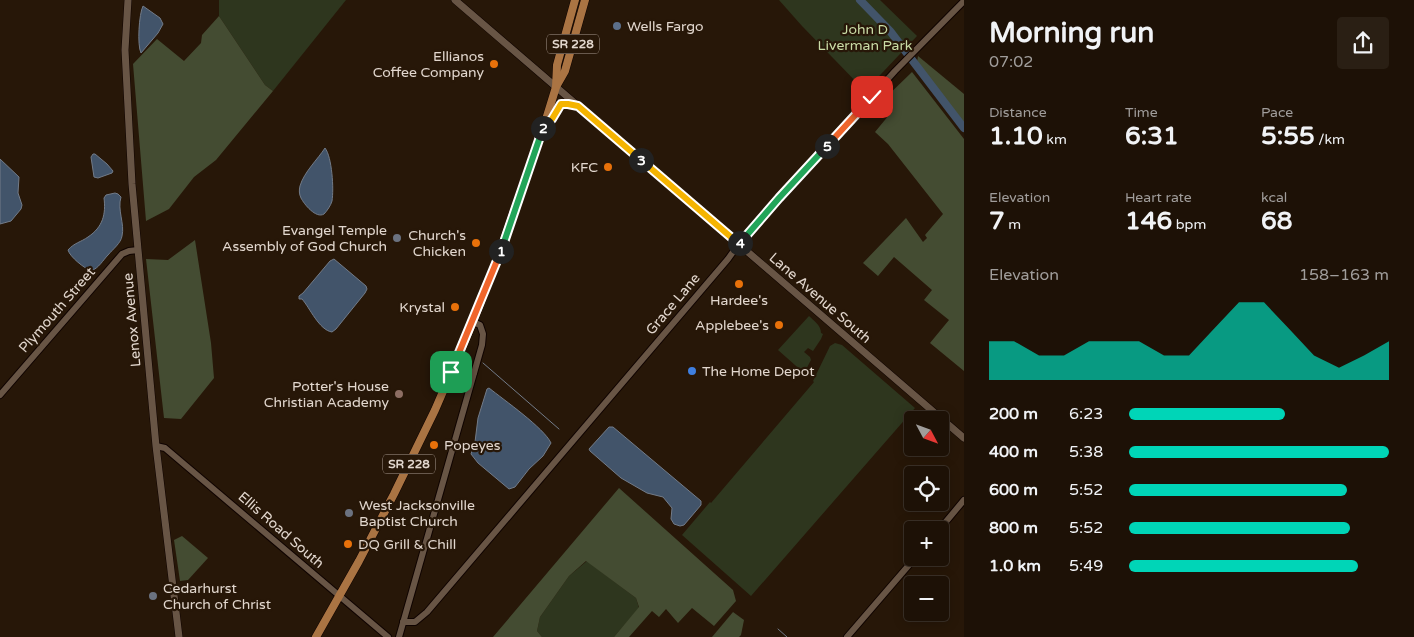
<!DOCTYPE html>
<html lang="en">
<head>
<meta charset="utf-8">
<style>
	body { margin:0; font-family:"Varela Round",sans-serif; background:#2a1f14; color:#f1f3f6; height:100vh; display:flex; flex-direction:column; font-size:19px; white-space:nowrap }
	* { box-sizing:border-box; margin:0 }
	p { font-size:16px; color:#a09d9b }
	.icon { flex:none; width:28px; height:28px; fill:none; stroke:currentColor; stroke-width:2; stroke-linecap:round; stroke-linejoin:round }
	.map { position:relative; flex:1; overflow:hidden }
	.panel { display:flex; flex-direction:column; background:#1d1106; width:450px }
	.panel>* { flex:none }
	.needle { width:32px; rotate:131deg }
	.fabs { position:absolute; left:904px; top:411px; display:grid; gap:10px }
	.fabs a { display:grid; place-items:center; width:45px; height:45px; border-radius:5px; background:#1d1106; box-shadow:0 2px 12px #0003,0 0 0 1px #3b3128; font-size:25px }
	.pin { position:absolute; display:grid; place-items:center; width:42px; height:42px; color:#fff; margin:-21px; border-radius:10px; box-shadow:0 2px 8px #0006 }
	.km { position:absolute; width:25px; height:25px; margin:-12px; border-radius:50%; background:#222; color:#fff; font-size:14px; line-height:25px; text-align:center }
	.round { display:grid; place-items:center; flex:none; width:52px; height:52px; border-radius:5px; background:#2a1f14 }
	.headline { display:flex; align-items:center; justify-content:space-between; height:85px; padding:0 25px }
	h1 { font-size:28px; font-weight:800; line-height:38px }
	.figures { display:grid; grid-template-columns:repeat(3,1fr); gap:8px; height:85px; padding:5px 25px }
	.figures div { display:grid; align-content:center }
	.figures b { font-size:25px; font-weight:800 }
	.figures small { font-size:14px; font-weight:400 }
	.figures p { font-size:14px }
	.chart { height:140px; padding:10px 25px }
	.chart p { display:flex; justify-content:space-between }
	.chart svg { width:100%; height:90px; margin-top:5px; fill:#00d5b7; opacity:.7 }
	ul { padding:0 25px; list-style:none; font-size:16px }
	li { display:grid; grid-template-columns:80px 60px 1fr; align-items:center; height:38px }
	li i { height:12px; border-radius:6px; background:#00d5b7 }
	main { display:flex; flex:1; min-height:0 }
	.map>svg:first-child { display:block }
	.green { fill:#2e361e }
	.forest { fill:#444c32 }
	.water { fill:#42546a; stroke:#727b88 }
	.lines { fill:none; stroke-linecap:round; stroke-linejoin:round }
	.stream { stroke:#727b88; stroke-width:1 }
	.river { stroke:#42546a; stroke-width:8 }
	.tertiary-casing { stroke:#0f0300; stroke-width:8 }
	.secondary-casing { stroke:#0f0300; stroke-width:8 }
	.primary-casing { stroke:#0f0300; stroke-width:9 }
	.tertiary { stroke:#685545; stroke-width:6 }
	.secondary { stroke:#685545; stroke-width:7 }
	.primary { stroke:#aa7443; stroke-width:8 }
	.split-1-casing { stroke:#fff; stroke-width:10 }
	.split-2-casing { stroke:#fff; stroke-width:10 }
	.split-3-casing { stroke:#fff; stroke-width:10 }
	.split-4-casing { stroke:#fff; stroke-width:10 }
	.split-5-casing { stroke:#fff; stroke-width:10 }
	.split-6-casing { stroke:#fff; stroke-width:10 }
	.split-1 { stroke:#f0652b; stroke-width:6 }
	.split-2 { stroke:#22a559; stroke-width:6 }
	.split-3 { stroke:#f5b400; stroke-width:6 }
	.split-4 { stroke:#f5b400; stroke-width:6 }
	.split-5 { stroke:#22a559; stroke-width:6 }
	.split-6 { stroke:#f0652b; stroke-width:6 }
	.service-dot { fill:#5c6f8a; stroke:#271708; stroke-width:2 }
	.food-dot { fill:#e8710a; stroke:#271708; stroke-width:2 }
	.worship-dot { fill:#6b7280; stroke:#271708; stroke-width:2 }
	.shop-dot { fill:#3f7fe0; stroke:#271708; stroke-width:2 }
	.education-dot { fill:#8d6e63; stroke:#271708; stroke-width:2 }
	.labels { text-anchor:middle; dominant-baseline:central; stroke-width:4.5; stroke-linejoin:round; paint-order:stroke }
	.shield { fill:#271708; stroke:#aa9d93; stroke-width:1 }
	.shield-label { font-size:12px; font-weight:bold; fill:#e2d7ce }
	.poi-label { font-size:14px; fill:#e2d7ce; stroke:#271708; text-anchor:end }
	.park-label { font-size:14px; fill:#cadca7; stroke:#271708 }
	.street-label { font-size:14px; fill:#e2d7ce; stroke:#271708 }
</style>
</head>
<body>
<main>
<div class="map">
<svg width="964" height="637" viewBox="0 0 964 637">
	<rect width="100%" height="100%" fill="#271708"/>
	<g class="green">
		<path d="M 219,0 L 346,0 L 273,91 L 265,85 L 219,16 Z"/>
		<path d="M 779,0 L 880,0 L 917,36 L 865,91 L 802,26 Z"/>
		<path d="M 809,316 C 814,321 821,325 821,333 L 823,334 L 821,339 L 813,351 L 808,348 L 804,352 L 810,357 L 811,360 L 804,373 L 778,350 Z"/>
		<path d="M 835,343 L 842,345 L 915,408 L 751,596 L 682,535 L 710,502 L 711,503 L 814,382 L 813,381 L 830,346 Z"/>
		<path d="M 587,561 L 636,598 L 639,608 L 614,637 L 542,637 L 537,631 L 540,617 L 569,576 Z"/>
	</g>
	<g class="forest">
		<path d="M 219,16 L 265,85 L 273,91 L 216,160 L 194,177 L 169,209 L 146,221 L 133,64 L 157,39 L 184,61 L 201,43 L 202,35 Z"/>
		<path d="M 918,56 L 964,94 L 964,124 L 917,62 Z"/>
		<path d="M 912,72 L 964,139 L 964,371 L 930,343 L 949,320 L 924,300 L 932,290 L 894,257 L 878,276 L 863,263 L 906,218 L 923,242 L 927,238 L 925,235 L 943,214 L 888,144 L 875,132 L 889,115 L 879,104 Z"/>
		<path d="M 195,240 L 211,343 L 214,378 L 181,419 L 164,418 L 146,259 L 168,260 Z"/>
		<path d="M 619,488 L 733,590 L 736,601 L 714,626 L 692,608 L 678,623 L 666,609 L 659,617 L 652,611 L 629,637 L 614,637 L 639,607 L 636,598 L 586,561 L 569,576 L 540,617 L 537,631 L 542,637 L 493,637 Z"/>
		<path d="M 182,536 L 208,558 L 188,580 L 180,581 L 174,540 Z"/>
		<path d="M 733,612 L 744,620 L 741,635 L 739,637 L 712,637 Z"/>
	</g>
	<g class="water">
		<path d="M 143,6 L 160,18 L 163,24 L 158,33 L 141,53 C 137,45 139,14 143,6 Z"/>
		<path d="M 325,148 C 332,157 334,189 332,201 C 331,205 327,211 324,214 C 316,219 304,204 301,198 C 299,194 299,190 300,186 C 304,172 318,159 325,148 Z"/>
		<path d="M 93,154 L 95,154 L 107,164 L 113,171 L 112,173 L 98,178 L 94,177 L 91,157 Z"/>
		<path d="M 0,159 L 19,177 L 18,193 L 22,205 L 21,209 L 11,221 L 0,224 Z"/>
		<path d="M 115,193 L 118,194 L 121,197 C 117,210 125,224 122,236 C 121,243 113,249 108,255 C 103,260 99,268 91,271 C 84,268 70,257 68,250 C 74,243 81,242 88,237 C 103,227 106,214 104,198 L 106,195 Z"/>
		<path d="M 334,259 L 366,286 L 367,289 L 365,293 L 336,329 L 332,332 C 319,330 310,308 302,299 L 299,299 L 299,296 L 303,293 L 330,261 Z"/>
		<path d="M 489,388 C 504,400 544,428 551,443 L 543,456 L 529,469 L 515,487 L 509,489 L 478,463 L 471,454 L 475,442 L 478,418 L 487,389 Z"/>
		<path d="M 609,427 L 613,427 L 701,501 L 701,505 L 684,525 L 680,526 L 674,524 L 671,519 L 672,508 L 663,497 L 647,493 L 621,478 L 590,451 L 589,449 Z"/>
	</g>
	<g class="lines">
		<g class="stream">
			<path d="M 483,363 L 559,429"/>
			<path d="M 778,629 L 787,637"/>
		</g>
		<path class="river" d="M 860,0 L 890,31 L 964,128"/>
		<g class="tertiary-casing">
			<g id="tertiary">
				<path d="M 454,365 L 474,373"/>
				<path d="M 0,395 L 122,254 L 129,251 L 138,250"/>
				<path d="M 156,446 L 165,448 L 388,637"/>
				<path d="M 939,530 L 964,500"/>
				<path d="M 403,622 L 415,622 L 427,612 L 728,259 L 743,238 L 895,71 L 964,1"/>
				<path d="M 399,637 L 482,345 L 483,334 L 480,325 L 473,322"/>
				<path d="M 847,637 L 915,558"/>
			</g>
		</g>
		<g class="secondary-casing">
			<g id="secondary">
				<path d="M 128,0 L 125,50 L 132,184 L 156,446 L 179,637"/>
				<path d="M 455,0 L 964,438"/>
			</g>
		</g>
		<g class="primary-casing">
			<g id="primary">
				<path d="M 557,85 L 565,71 L 585,0"/>
				<path d="M 544,126 L 551,119 L 561,105 L 567,104 L 578,106"/>
				<path d="M 316,637 L 359,561 L 394,494 L 435,410 L 473,322 L 499,254 L 544,126 L 556,87 L 557,65 L 575,0"/>
			</g>
		</g>
		<use href="#tertiary" class="tertiary"/>
		<use href="#secondary" class="secondary"/>
		<use href="#primary" class="primary"/>
	</g>
	<g class="lines">
		<g class="split-1-casing">
			<path id="split-1" d="M 451,372 L 501,251"/>
		</g>
		<g class="split-2-casing">
			<path id="split-2" d="M 501,251 L 543,128"/>
		</g>
		<g class="split-3-casing">
			<path id="split-3" d="M 543,128 L 552,119 L 561,104 L 568,104 L 578,106 L 641,160"/>
		</g>
		<g class="split-4-casing">
			<path id="split-4" d="M 641,160 L 739,244 L 740,243"/>
		</g>
		<g class="split-5-casing">
			<path id="split-5" d="M 740,243 L 779,198 L 827,146"/>
		</g>
		<g class="split-6-casing">
			<path id="split-6" d="M 827,146 L 872,97"/>
		</g>
		<use href="#split-1" class="split-1"/>
		<use href="#split-2" class="split-2"/>
		<use href="#split-3" class="split-3"/>
		<use href="#split-4" class="split-4"/>
		<use href="#split-5" class="split-5"/>
		<use href="#split-6" class="split-6"/>
	</g>
	<circle class="service-dot" cx="617" cy="26" r="5"/>
	<g class="food-dot">
		<circle cx="494" cy="64" r="5"/>
		<circle cx="608" cy="167" r="5"/>
		<circle cx="476" cy="243" r="5"/>
		<circle cx="739" cy="284" r="5"/>
		<circle cx="455" cy="307" r="5"/>
		<circle cx="779" cy="325" r="5"/>
		<circle cx="434" cy="445" r="5"/>
		<circle cx="348" cy="544" r="5"/>
	</g>
	<g class="worship-dot">
		<circle cx="397" cy="238" r="5"/>
		<circle cx="349" cy="513" r="5"/>
		<circle cx="153" cy="596" r="5"/>
	</g>
	<circle class="shop-dot" cx="692" cy="371" r="5"/>
	<circle class="education-dot" cx="399" cy="394" r="5"/>
	<g class="labels">
		<g class="shield">
			<rect x="547" y="34.5" width="52" height="19" rx="4"/>
			<rect x="383" y="454.5" width="52" height="19" rx="4"/>
		</g>
		<g class="shield-label">
			<text x="573" y="44">SR 228</text>
			<text x="409" y="464">SR 228</text>
		</g>
		<g class="poi-label">
			<text x="627" y="26" text-anchor="start">Wells Fargo</text>
			<text x="484" y="56">Ellianos<tspan x="484" dy="16">Coffee Company</tspan></text>
			<text x="598" y="167">KFC</text>
			<text x="387" y="230">Evangel Temple<tspan x="387" dy="16">Assembly of God Church</tspan></text>
			<text x="466" y="235">Church's<tspan x="466" dy="16">Chicken</tspan></text>
			<text x="739" y="300" text-anchor="middle">Hardee's</text>
			<text x="445" y="307">Krystal</text>
			<text x="769" y="325">Applebee's</text>
			<text x="702" y="371" text-anchor="start">The Home Depot</text>
			<text x="389" y="386">Potter's House<tspan x="389" dy="16">Christian Academy</tspan></text>
			<text x="444" y="445" text-anchor="start">Popeyes</text>
			<text x="359" y="505" text-anchor="start">West Jacksonville<tspan x="359" dy="16">Baptist Church</tspan></text>
			<text x="358" y="544" text-anchor="start">DQ Grill &amp; Chill</text>
			<text x="163" y="588" text-anchor="start">Cedarhurst<tspan x="163" dy="16">Church of Christ</tspan></text>
		</g>
		<g class="park-label">
			<text x="865" y="29">John D<tspan x="865" dy="16">Liverman Park</tspan></text>
		</g>
		<g class="street-label">
			<text transform="translate(820 298) rotate(41)">Lane Avenue South</text>
			<text transform="translate(673 304) rotate(-50)">Grace Lane</text>
			<text transform="translate(57 310) rotate(-49)">Plymouth Street</text>
			<text transform="translate(132 320) rotate(-95)">Lenox Avenue</text>
			<text transform="translate(281 530) rotate(41)">Ellis Road South</text>
		</g>
	</g>
</svg>
<div class="fabs">
<a><svg class="needle" viewBox="-14 -14 28 28"><path d="M0-13l5 13h-10z" fill="#e53935"/><path d="M0 13l5-13h-10z" fill="#a09d9b"/></svg></a>
<a><svg class="icon" aria-label="locate" viewBox="0 0 24 24"><circle cx="12" cy="12" r="6"/><path d="M12 2v4M12 18v4M2 12h4M18 12h4"/></svg></a>
<a>+</a>
<a>−</a>
</div>
<div class="pin" style="left:451px;top:372px;background:#1e9e55"><svg class="icon" aria-label="arrive" viewBox="0 0 24 24"><path d="M6 21V4h12l-3 4 3 4H6"/></svg></div>
<div class="pin" style="left:872px;top:97px;background:#d93025"><svg class="icon" aria-label="check" viewBox="0 0 24 24"><path d="M5 12l5 5 9-10"/></svg></div>
<b class="km" style="left:501px;top:251px">1</b>
<b class="km" style="left:543px;top:128px">2</b>
<b class="km" style="left:641px;top:160px">3</b>
<b class="km" style="left:740px;top:243px">4</b>
<b class="km" style="left:827px;top:146px">5</b>
</div>
<section class="panel">
<div class="headline"><div><h1>Morning run</h1><p>07:02</p></div><a class="round"><svg class="icon" aria-label="share" viewBox="0 0 24 24"><path d="M12 15V3M7 8l5-5 5 5M5 13v7h14v-7"/></svg></a></div>
<div class="figures">
<div><p>Distance</p><b>1.10<small> km</small></b></div>
<div><p>Time</p><b>6:31</b></div>
<div><p>Pace</p><b>5:55<small> /km</small></b></div>
</div>
<div class="figures">
<div><p>Elevation</p><b>7<small> m</small></b></div>
<div><p>Heart rate</p><b>146<small> bpm</small></b></div>
<div><p>kcal</p><b>68</b></div>
</div>
<div class="chart"><p><span>Elevation</span>158–163 m</p>
<svg viewBox="0 0 160 44" preserveAspectRatio="none"><path d="M0 44V25L10 25L20 32L30 32L40 25L50 25L60 25L70 32L80 32L90 19L100 6L110 6L120 19L130 32L140 38L150 32L160 25V44z"/></svg>
</div>
<ul>
<li><b>200 m</b>6:23<i style="width:60%"></i></li>
<li><b>400 m</b>5:38<i style="width:100%"></i></li>
<li><b>600 m</b>5:52<i style="width:84%"></i></li>
<li><b>800 m</b>5:52<i style="width:85%"></i></li>
<li><b>1.0 km</b>5:49<i style="width:88%"></i></li>
</ul>
</section>
</main>
</body>
</html>
